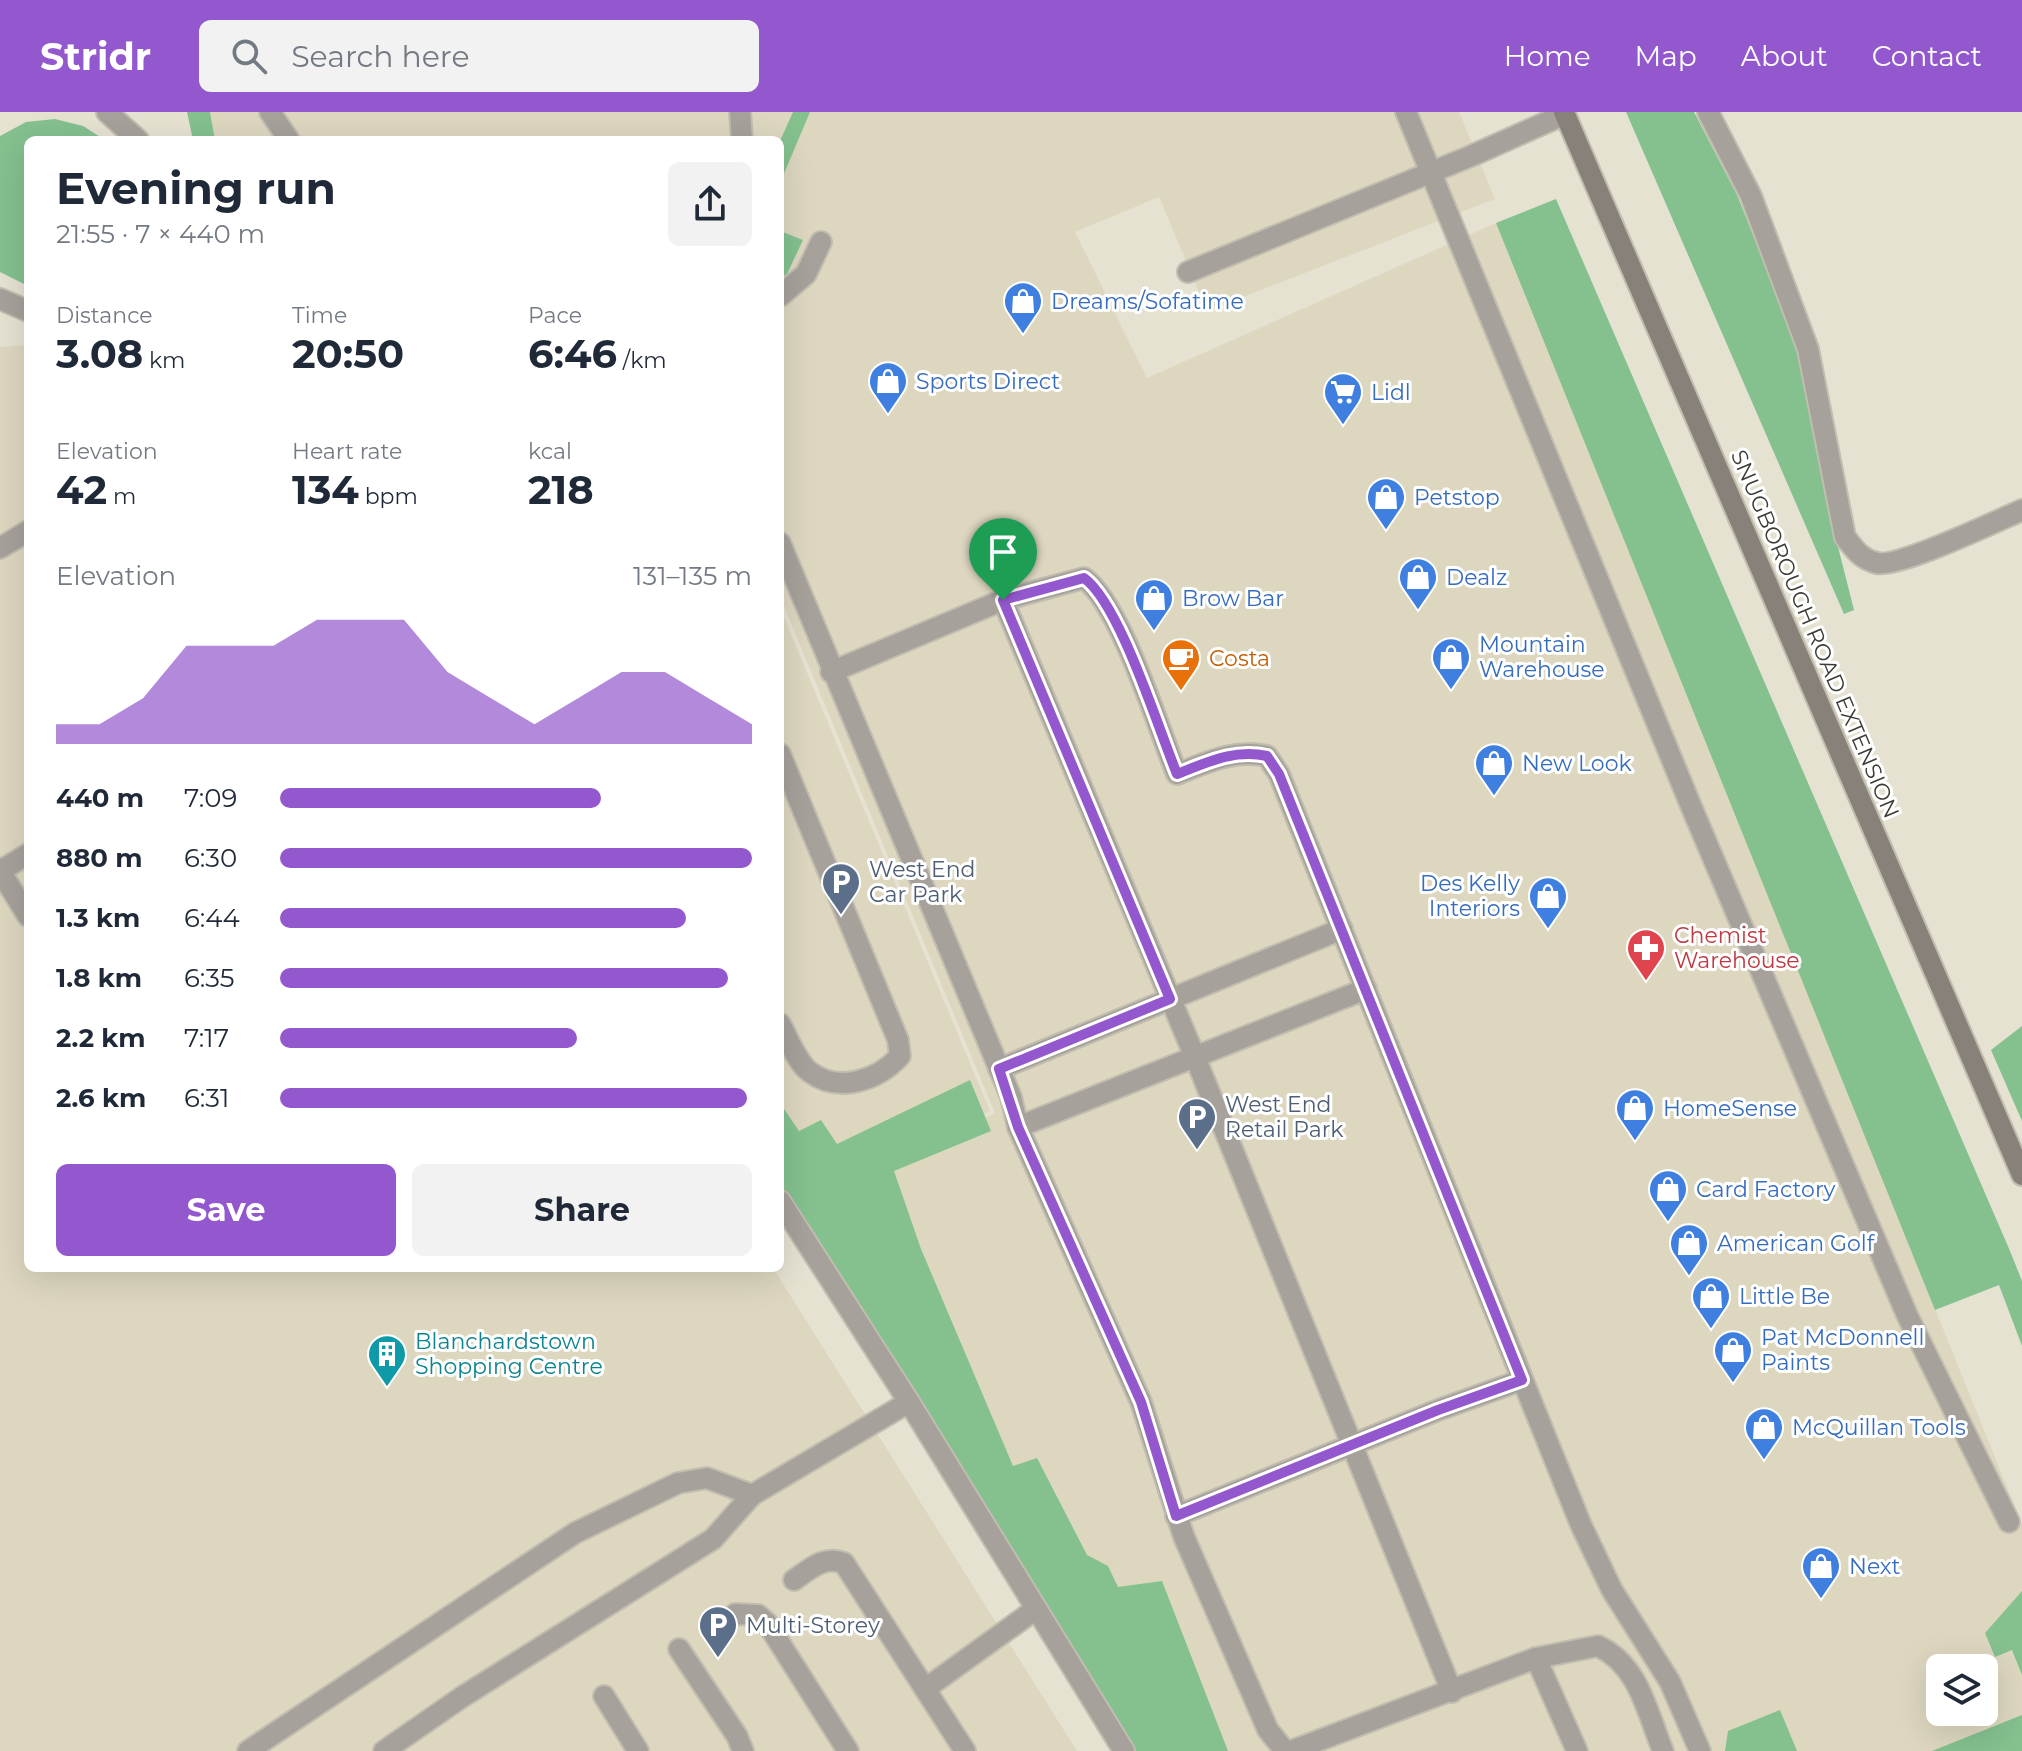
<!DOCTYPE html>
<html lang="en">
<head>
<meta charset="utf-8">
<style>
	body { margin:0; font-family:Montserrat,sans-serif; background:#f2f2f3; color:#1f2937; height:100vh; display:flex; flex-direction:column; font-size:30px; white-space:nowrap }
	* { box-sizing:border-box; margin:0 }
	p { font-size:26px; color:#747a83 }
	.icon { flex:none; width:44px; height:44px; fill:none; stroke:currentColor; stroke-width:2; stroke-linecap:round; stroke-linejoin:round }
	.map { position:relative; flex:1; overflow:hidden }
	.panel { position:absolute; left:24px; top:24px; width:760px; height:1136px; display:flex; flex-direction:column; background:#fff; border-radius:12px; box-shadow:0 8px 32px #0002 }
	.panel>* { flex:none }
	.controls { position:absolute; left:1926px; top:1542px; display:grid; gap:16px }
	.controls a { display:grid; place-items:center; width:72px; height:72px; border-radius:12px; background:#fff; box-shadow:0 8px 32px #0002; font-size:40px }
	.pin { position:absolute; display:grid; place-items:center; width:68px; height:68px; color:#fff; margin:-82px -34px; border-radius:50% 50% 50% 0; rotate:-45deg; box-shadow:0 0 8px #0007 }
	.pin .icon { rotate:45deg }
	.round { display:grid; place-items:center; flex:none; width:84px; height:84px; border-radius:12px; background:#f2f2f3 }
	.headline { display:flex; align-items:center; justify-content:space-between; height:136px; padding:0 32px }
	h1 { font-size:44px; font-weight:700; line-height:60px }
	.stats { display:grid; grid-template-columns:repeat(3,1fr); gap:12px; height:136px; padding:8px 32px }
	.stats div { display:grid; align-content:center }
	.stats b { font-size:40px; font-weight:700 }
	.stats small { font-size:22px; font-weight:400 }
	.stats p { font-size:22px }
	.chart { height:224px; padding:16px 32px }
	.chart p { display:flex; justify-content:space-between }
	.chart svg { width:100%; height:144px; margin-top:8px; fill:#9458ce; opacity:.7 }
	.cta { display:flex; gap:16px; margin-top:auto; padding:16px 32px }
	.cta a { flex:1; height:92px; border-radius:12px; background:#9458ce; color:#fff; font-size:32px; font-weight:700; line-height:92px; text-align:center }
	.cta a+a { background:#f2f2f3; color:#1f2937 }
	ul { padding:0 32px; list-style:none; font-size:26px }
	li { display:grid; grid-template-columns:128px 96px 1fr; align-items:center; height:60px }
	li i { height:20px; border-radius:10px; background:#9458ce }
	header { display:flex; align-items:center; gap:48px; box-sizing:border-box; height:112px; padding:0 40px; background:#9458ce; color:#fff }
	header strong { font-size:38px }
	nav { display:flex; gap:44px; margin-inline-start:auto; font-size:28px }
	.search { width:560px; height:72px; background:#f2f2f3; display:flex; align-items:center; gap:20px; box-sizing:border-box; padding:0 28px; border-radius:12px; color:#747a83; font-size:30px }
	.map>svg:first-child { display:block }
	.built { fill:#ddd7c0; fill-rule:evenodd }
	.green { fill:#84c18f }
	.lines { fill:none; stroke-linecap:round; stroke-linejoin:round }
	.service-casing { stroke:#c1bdaf; stroke-width:24 }
	.minor-casing { stroke:#c1bdaf; stroke-width:24 }
	.tertiary-casing { stroke:#c1bdaf; stroke-width:24 }
	.secondary-casing { stroke:#c1bdaf; stroke-width:24 }
	.service { stroke:#a6a19b; stroke-width:20 }
	.minor { stroke:#a6a19b; stroke-width:20 }
	.tertiary { stroke:#a6a19b; stroke-width:20 }
	.secondary { stroke:#888179; stroke-width:20 }
	.route-casing { stroke:#fff; stroke-width:16 }
	.route { stroke:#9458ce; stroke-width:10 }
	.labels { text-anchor:middle; dominant-baseline:central; stroke-width:6; stroke-linejoin:round; paint-order:stroke }
	.shop-label { font-size:22px; fill:#366cbe; stroke:#fff; text-anchor:start }
	.street-label { font-size:22px; fill:#3d3b35; stroke:#fff }
	.food-label { font-size:22px; fill:#c56008; stroke:#fff; text-anchor:start }
	.service-label { font-size:22px; fill:#4e5e75; stroke:#fff; text-anchor:start }
	.health-label { font-size:22px; fill:#be3a42; stroke:#fff; text-anchor:start }
	.culture-label { font-size:22px; fill:#0d838f; stroke:#fff; text-anchor:start }
</style>
</head>
<body>
<header>
<strong>Stridr</strong>
<div class="search"><svg class="icon" aria-label="search" viewBox="0 0 24 24"><circle cx="10" cy="10" r="6"/><path d="M15 15l6 6"/></svg>Search here</div>
<nav><a>Home</a><a>Map</a><a>About</a><a>Contact</a></nav>
</header>
<div class="map">
<svg width="2022" height="1639" viewBox="0 0 2022 1639">
	<rect width="100%" height="100%" fill="#e6e2d2"/>
	<g class="built">
		<path d="M 192,0 L 1459,0 L 1495,87 L 1207,199 L 1159,85 L 1075,120 L 1147,266 L 1496,111 L 2022,1412 L 2022,1635 L 2013,1639 L 1183,1639 L 828,1081 L 995,1001 L 780,485 L 780,28 L 198,28 ZM 1940,1556 L 1984,1556 L 1984,1600 L 1940,1600 Z"/>
		<path d="M 28,233 L 28,1156 L 773,1156 L 1077,1639 L 0,1639 L 0,235 Z"/>
		<path d="M 780,496 L 990,999 L 780,1101 Z"/>
	</g>
	<g class="green">
		<path d="M 187,0 L 210,0 L 215,28 L 193,28 Z"/>
		<path d="M 793,0 L 810,0 L 780,71 L 780,29 Z"/>
		<path d="M 1626,0 L 1694,0 L 1737,83 L 1799,238 L 1833,415 L 1854,498 L 1844,502 Z"/>
		<path d="M 55,7 L 83,14 L 105,28 L 28,28 L 28,174 L 0,160 L 0,24 L 26,10 Z"/>
		<path d="M 1556,87 L 2010,1139 L 2022,1169 L 2022,1234 L 1999,1173 L 1935,1198 L 1496,111 Z"/>
		<path d="M 780,119 L 803,128 L 787,162 L 780,166 Z"/>
		<path d="M 2022,914 L 2022,1009 L 1991,938 Z"/>
		<path d="M 970,968 L 991,1019 L 894,1059 L 921,1137 L 1013,1354 L 1037,1346 L 1087,1443 L 1108,1454 L 1118,1475 L 1162,1469 L 1228,1639 L 1123,1639 L 780,1089 L 780,991 L 799,1019 L 821,1008 L 837,1032 Z"/>
		<path d="M 2022,1479 L 2022,1563 L 2012,1538 L 1995,1545 L 1985,1521 Z"/>
		<path d="M 1780,1598 L 1797,1639 L 1725,1639 L 1728,1619 Z"/>
		<path d="M 2022,1603 L 2022,1639 L 1932,1639 Z"/>
	</g>
	<g class="lines">
		<g class="service-casing">
			<g id="service">
				<path d="M 270,0 L 289,28"/>
				<path d="M 740,0 L 742,28"/>
				<path d="M 1406,0 L 1691,694 L 1907,1203 L 2009,1410"/>
				<path d="M 1188,160 L 1471,44 L 1565,2"/>
				<path d="M 780,184 L 806,162 L 821,130"/>
				<path d="M 780,431 L 1011,985 L 1018,1015 L 1141,1290 L 1184,1425 L 1268,1618 L 1285,1639"/>
				<path d="M 0,436 L 28,419"/>
				<path d="M 1003,488 L 1195,945 L 1452,1580"/>
				<path d="M 831,560 L 1003,488 L 1084,466 C 1121,493 1158,616 1177,662 C 1208,650 1234,637 1267,644 L 1279,662 L 1581,1413 L 1612,1478 L 1670,1570 L 1700,1639"/>
				<path d="M 780,642 L 898,928 L 900,944 C 878,968 839,982 810,960 C 797,951 788,926 780,912"/>
				<path d="M 0,759 L 28,804"/>
				<path d="M 0,759 L 28,742"/>
				<path d="M 999,957 L 1342,817"/>
				<path d="M 1018,1015 L 1366,877"/>
				<path d="M 1176,1404 L 1438,1298 L 1522,1268"/>
				<path d="M 794,1468 C 810,1457 824,1443 844,1451 L 965,1639"/>
				<path d="M 735,1502 L 758,1503 L 767,1511 L 848,1639"/>
				<path d="M 679,1537 L 737,1624 L 743,1639"/>
				<path d="M 1536,1546 L 1577,1639"/>
				<path d="M 925,1577 L 1036,1497"/>
				<path d="M 604,1584 L 638,1639"/>
				<path d="M 248,1639 L 575,1421 L 678,1371 L 707,1366 L 752,1383"/>
				<path d="M 384,1639 L 462,1585 L 713,1427 L 752,1383 L 909,1290"/>
				<path d="M 1291,1639 L 1536,1546 L 1598,1534 C 1639,1553 1647,1600 1663,1639"/>
			</g>
		</g>
		<g class="minor-casing">
			<g id="minor">
				<path d="M 1708,0 L 1751,84 L 1808,237 L 1845,425 C 1855,438 1861,447 1877,451 C 1898,456 1997,409 2022,398"/>
				<path d="M 780,1089 L 909,1290 L 1124,1639"/>
			</g>
		</g>
		<g class="tertiary-casing">
			<g id="tertiary">
				<path d="M 107,0 L 138,28"/>
				<path d="M 0,187 L 28,199"/>
			</g>
		</g>
		<g class="secondary-casing">
			<path id="secondary" d="M 1564,0 L 2022,1063"/>
		</g>
		<use href="#service" class="service"/>
		<use href="#minor" class="minor"/>
		<use href="#tertiary" class="tertiary"/>
		<use href="#secondary" class="secondary"/>
	</g>
	<g class="lines">
		<g class="route-casing">
			<path id="route" d="M 1084,466 C 1120,492 1158,616 1177,662 C 1208,650 1234,637 1267,644 L 1279,662 L 1522,1268 L 1438,1298 L 1176,1404 L 1141,1290 L 1018,1015 L 999,957 L 1170,887 L 1003,488 Z"/>
		</g>
		<use href="#route" class="route"/>
	</g>
	<defs>
		<g id="shop-pin" transform="scale(2)"><path d="M0 17L-7.5 6A9.5 9.5 0 1 1 7.5 6Z" fill="#3f7fe0" stroke="#fff"/><path d="M-5-2.5h2.3a2.7 3.5 0 0 1 5.4 0H5L5.5 6h-11ZM-1.5-2.5h3a1.5 2.3 0 0 0-3 0Z" fill="#fff"/></g>
		<g id="supermarket-pin" transform="scale(2)"><path d="M0 17L-7.5 6A9.5 9.5 0 1 1 7.5 6Z" fill="#3f7fe0" stroke="#fff"/><path d="M-6-5.5h2.5l.6 2H6L4.5 2H-2.5L-4.4-4H-6ZM-1.5 3.2a1.3 1.3 0 1 0 .1 0ZM3 3.2a1.3 1.3 0 1 0 .1 0Z" fill="#fff"/></g>
		<g id="cafe-pin" transform="scale(2)"><path d="M0 17L-7.5 6A9.5 9.5 0 1 1 7.5 6Z" fill="#e8710a" stroke="#fff"/><path d="M-5.5-4.5H6V0H3Q3 3.5 0 3.5H-2.5Q-5.5 3.5-5.5 0ZM3-3.2v2h1.7v-2ZM-6 4.5H4V6H-6Z" fill="#fff"/></g>
		<g id="parking-pin" transform="scale(2)"><path d="M0 17L-7.5 6A9.5 9.5 0 1 1 7.5 6Z" fill="#5c6f8a" stroke="#fff"/><path d="M-3.5-5.5H1a3.5 3.5 0 0 1 0 7H-1V5.5H-3.5ZM-1-3.4V-.6H.8a1.4 1.4 0 0 0 0-2.8Z" fill="#fff"/></g>
		<g id="pharmacy-pin" transform="scale(2)"><path d="M0 17L-7.5 6A9.5 9.5 0 1 1 7.5 6Z" fill="#e0444e" stroke="#fff"/><path d="M-2-6h4v4h4v4h-4v4h-4v-4h-4v-4h4Z" fill="#fff"/></g>
		<g id="building-pin" transform="scale(2)"><path d="M0 17L-7.5 6A9.5 9.5 0 1 1 7.5 6Z" fill="#0f9aa8" stroke="#fff"/><path d="M-4-6H4V6H1V3H-1V6H-4ZM-2.5-4.3h1.7v1.8h-1.7ZM.8-4.3h1.7v1.8H.8ZM-2.5-1h1.7V.8h-1.7ZM.8-1h1.7V.8H.8Z" fill="#fff"/></g>
	</defs>
	<g fill-rule="evenodd">
		<use href="#shop-pin" x="1023" y="189"/>
		<use href="#shop-pin" x="888" y="269"/>
		<use href="#supermarket-pin" x="1343" y="280"/>
		<use href="#shop-pin" x="1386" y="385"/>
		<use href="#shop-pin" x="1418" y="465"/>
		<use href="#shop-pin" x="1154" y="486"/>
		<use href="#shop-pin" x="1451" y="545"/>
		<use href="#cafe-pin" x="1181" y="546"/>
		<use href="#shop-pin" x="1494" y="651"/>
		<use href="#parking-pin" x="841" y="770"/>
		<use href="#shop-pin" x="1548" y="784"/>
		<use href="#pharmacy-pin" x="1646" y="836"/>
		<use href="#shop-pin" x="1635" y="996"/>
		<use href="#parking-pin" x="1197" y="1005"/>
		<use href="#shop-pin" x="1668" y="1077"/>
		<use href="#shop-pin" x="1689" y="1131"/>
		<use href="#shop-pin" x="1711" y="1184"/>
		<use href="#shop-pin" x="1733" y="1238"/>
		<use href="#building-pin" x="387" y="1242"/>
		<use href="#shop-pin" x="1764" y="1315"/>
		<use href="#shop-pin" x="1821" y="1454"/>
		<use href="#parking-pin" x="718" y="1513"/>
	</g>
	<g class="labels">
		<g class="shop-label">
			<text x="1051" y="189">Dreams/Sofatime</text>
			<text x="916" y="269">Sports Direct</text>
			<text x="1371" y="280">Lidl</text>
			<text x="1414" y="385">Petstop</text>
			<text x="1446" y="465">Dealz</text>
			<text x="1182" y="486">Brow Bar</text>
			<text x="1479" y="532">Mountain<tspan x="1479" dy="25">Warehouse</tspan></text>
			<text x="1522" y="651">New Look</text>
			<text x="1520" y="771" text-anchor="end">Des Kelly<tspan x="1520" dy="25">Interiors</tspan></text>
			<text x="1663" y="996">HomeSense</text>
			<text x="1696" y="1077">Card Factory</text>
			<text x="1717" y="1131">American Golf</text>
			<text x="1739" y="1184">Little Be</text>
			<text x="1761" y="1225">Pat McDonnell<tspan x="1761" dy="25">Paints</tspan></text>
			<text x="1792" y="1315">McQuillan Tools</text>
			<text x="1849" y="1454">Next</text>
		</g>
		<g class="street-label">
			<text transform="translate(1815 522) rotate(67)">SNUGBOROUGH ROAD EXTENSION</text>
		</g>
		<g class="food-label">
			<text x="1209" y="546">Costa</text>
		</g>
		<g class="service-label">
			<text x="869" y="757">West End<tspan x="869" dy="25">Car Park</tspan></text>
			<text x="1225" y="992">West End<tspan x="1225" dy="25">Retail Park</tspan></text>
			<text x="746" y="1513">Multi-Storey</text>
		</g>
		<g class="health-label">
			<text x="1674" y="823">Chemist<tspan x="1674" dy="25">Warehouse</tspan></text>
		</g>
		<g class="culture-label">
			<text x="415" y="1229">Blanchardstown<tspan x="415" dy="25">Shopping Centre</tspan></text>
		</g>
	</g>
</svg>
<div class="controls">
<a><svg class="icon" aria-label="layers" viewBox="0 0 24 24"><path d="M12 4l9 5-9 5-9-5zM3 14l9 5 9-5"/></svg></a>
</div>
<div class="pin" style="left:1003px;top:488px;background:#1e9e55"><svg class="icon" aria-label="arrive" viewBox="0 0 24 24"><path d="M6 21V4h12l-3 4 3 4H6"/></svg></div>
<section class="panel">
<div class="headline"><div><h1>Evening run</h1><p>21:55 · 7 × 440 m</p></div><a class="round"><svg class="icon" aria-label="share" viewBox="0 0 24 24"><path d="M12 15V3M7 8l5-5 5 5M5 13v7h14v-7"/></svg></a></div>
<div class="stats">
<div><p>Distance</p><b>3.08<small> km</small></b></div>
<div><p>Time</p><b>20:50</b></div>
<div><p>Pace</p><b>6:46<small> /km</small></b></div>
</div>
<div class="stats">
<div><p>Elevation</p><b>42<small> m</small></b></div>
<div><p>Heart rate</p><b>134<small> bpm</small></b></div>
<div><p>kcal</p><b>218</b></div>
</div>
<div class="chart"><p><span>Elevation</span>131–135 m</p>
<svg viewBox="0 0 160 44" preserveAspectRatio="none"><path d="M0 44V38L10 38L20 30L30 14L40 14L50 14L60 6L70 6L80 6L90 22L100 30L110 38L120 30L130 22L140 22L150 30L160 38V44z"/></svg>
</div>
<ul>
<li><b>440 m</b>7:09<i style="width:68%"></i></li>
<li><b>880 m</b>6:30<i style="width:100%"></i></li>
<li><b>1.3 km</b>6:44<i style="width:86%"></i></li>
<li><b>1.8 km</b>6:35<i style="width:95%"></i></li>
<li><b>2.2 km</b>7:17<i style="width:63%"></i></li>
<li><b>2.6 km</b>6:31<i style="width:99%"></i></li>
</ul>
<div class="cta"><a>Save</a><a>Share</a></div>
</section>
</div>
</body>
</html>
